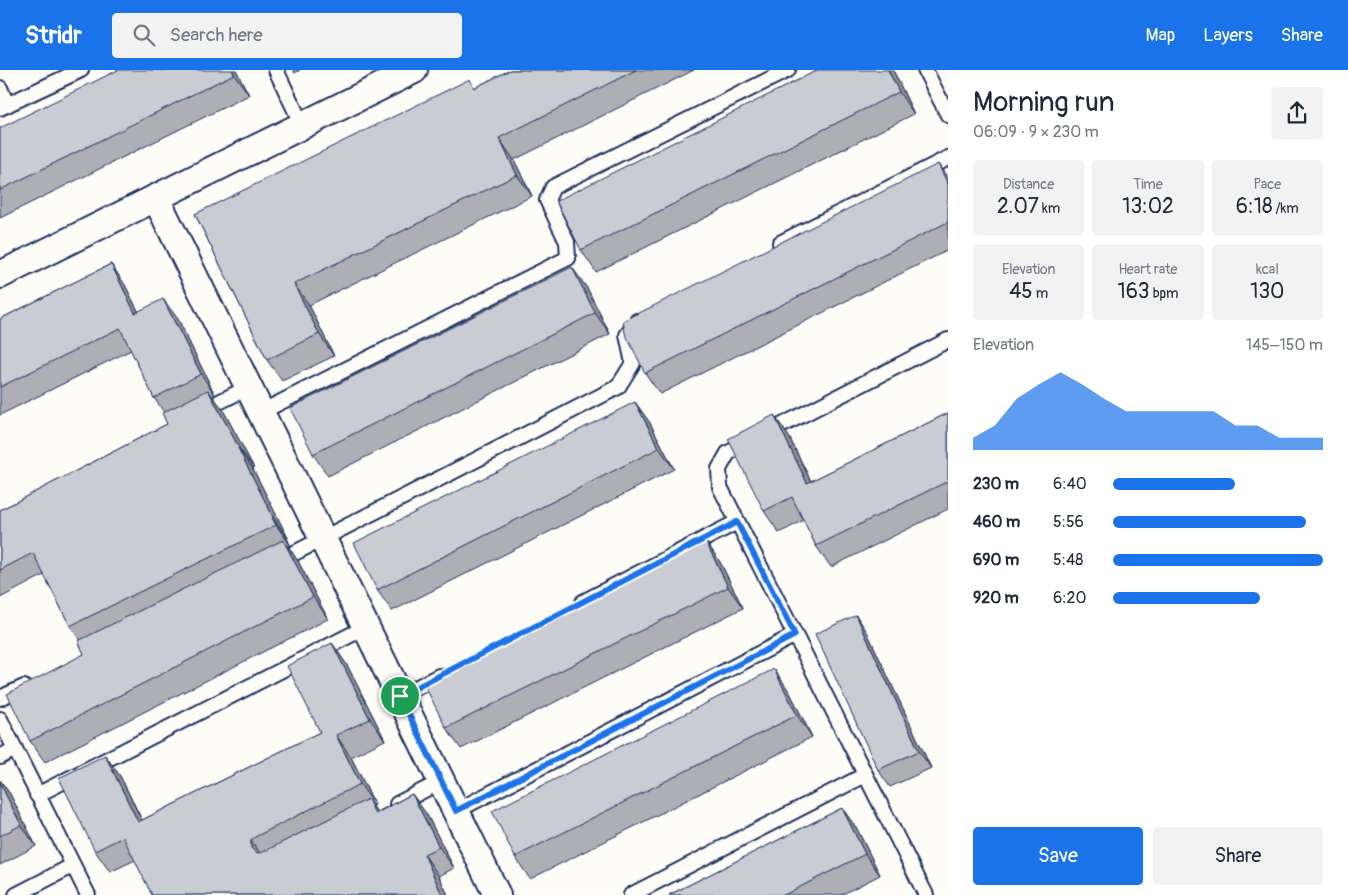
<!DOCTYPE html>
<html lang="en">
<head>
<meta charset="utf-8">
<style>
	body { margin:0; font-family:Pangolin,sans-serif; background:#f2f2f3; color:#1f2937; height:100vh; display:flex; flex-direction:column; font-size:19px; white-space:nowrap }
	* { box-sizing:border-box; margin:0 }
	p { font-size:16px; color:#747a83 }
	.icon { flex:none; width:28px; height:28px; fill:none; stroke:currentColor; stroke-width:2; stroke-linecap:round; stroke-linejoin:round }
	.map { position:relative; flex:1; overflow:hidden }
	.details { display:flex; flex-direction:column; background:#fff; width:400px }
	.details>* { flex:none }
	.pin { position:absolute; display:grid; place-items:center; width:42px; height:42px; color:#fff; margin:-21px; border:2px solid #fff; border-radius:50%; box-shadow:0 1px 5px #0007 }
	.round { display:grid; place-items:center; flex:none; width:52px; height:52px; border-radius:5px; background:#f2f2f3 }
	.head { display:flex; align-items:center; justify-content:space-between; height:85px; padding:0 25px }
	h1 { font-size:28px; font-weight:600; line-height:38px }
	.metrics { display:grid; grid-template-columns:repeat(3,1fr); gap:8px; height:85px; padding:5px 25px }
	.metrics div { display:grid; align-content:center; border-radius:5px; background:#f2f2f3; text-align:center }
	.metrics b { font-size:21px; font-weight:600 }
	.metrics small { font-size:14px; font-weight:400 }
	.metrics p { font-size:14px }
	.chart { height:140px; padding:10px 25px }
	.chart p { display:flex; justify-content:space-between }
	.chart svg { width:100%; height:90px; margin-top:5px; fill:#1a73e8; opacity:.7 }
	.primary-button { display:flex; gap:10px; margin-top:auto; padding:10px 25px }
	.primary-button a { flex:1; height:58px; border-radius:5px; background:#1a73e8; color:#fff; font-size:20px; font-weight:600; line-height:58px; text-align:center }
	.primary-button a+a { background:#f2f2f3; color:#1f2937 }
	ul { padding:0 25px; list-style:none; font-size:16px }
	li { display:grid; grid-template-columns:80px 60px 1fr; align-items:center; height:38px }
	li i { height:12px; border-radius:6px; background:#1a73e8 }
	header { display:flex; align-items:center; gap:30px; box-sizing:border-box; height:70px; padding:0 25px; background:#1a73e8; color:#fff }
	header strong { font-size:24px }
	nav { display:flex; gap:28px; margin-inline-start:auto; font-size:18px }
	.search { width:350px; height:45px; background:#f2f2f3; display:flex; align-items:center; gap:12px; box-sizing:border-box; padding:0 18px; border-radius:5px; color:#747a83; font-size:19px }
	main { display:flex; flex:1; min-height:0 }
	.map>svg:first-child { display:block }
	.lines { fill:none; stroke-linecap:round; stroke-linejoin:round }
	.lane-casing { stroke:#1b2f5e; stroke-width:18 }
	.street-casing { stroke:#1b2f5e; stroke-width:30 }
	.lane { stroke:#fdfcf7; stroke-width:14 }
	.street { stroke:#fdfcf7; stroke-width:26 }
	.wall { fill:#adafb5; stroke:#1b2f5e }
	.shaded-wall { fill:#8d8f94; stroke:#1b2f5e }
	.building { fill:#c9ccd3; stroke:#1b2f5e }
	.route-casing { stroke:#fff; stroke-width:10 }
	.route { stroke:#1a73e8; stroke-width:6 }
</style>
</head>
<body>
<header>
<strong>Stridr</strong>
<div class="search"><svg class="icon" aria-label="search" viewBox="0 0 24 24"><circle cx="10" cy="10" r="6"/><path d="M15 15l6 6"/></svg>Search here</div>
<nav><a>Map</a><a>Layers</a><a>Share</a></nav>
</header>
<main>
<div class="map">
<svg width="948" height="825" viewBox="0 0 948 825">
	<rect width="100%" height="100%" fill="#fdfcf7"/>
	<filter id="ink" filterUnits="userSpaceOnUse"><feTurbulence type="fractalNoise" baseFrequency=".02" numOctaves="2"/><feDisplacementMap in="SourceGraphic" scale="10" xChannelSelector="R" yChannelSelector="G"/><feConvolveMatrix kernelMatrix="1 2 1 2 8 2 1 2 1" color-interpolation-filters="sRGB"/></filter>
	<g filter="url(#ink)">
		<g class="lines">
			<g class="lane-casing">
				<g id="lane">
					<path d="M 276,0 L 302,55"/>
					<path d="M 925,0 L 948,45"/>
					<path d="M 0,18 L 7,35"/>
					<path d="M 0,38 L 81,0"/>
					<path d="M 780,173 L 948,88"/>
					<path d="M 201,341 L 249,317"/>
					<path d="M 261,342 L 568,188 L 567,172 L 547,130 L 553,117 L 788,0"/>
					<path d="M 277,492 L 618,317 L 633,293 L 627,265 L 637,251"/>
					<path d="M 583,532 L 737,452"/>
					<path d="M 795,565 L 926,825"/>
					<path d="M 400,626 L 439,606"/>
					<path d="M 0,628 L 24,617"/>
					<path d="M 0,649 L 88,825"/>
					<path d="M 0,687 L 15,679"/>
					<path d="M 37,725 L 366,557"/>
					<path d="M 397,734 L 442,711"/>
					<path d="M 456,741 L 795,565 L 720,417 L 719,399 L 728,383 L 948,270"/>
					<path d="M 16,825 L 72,796"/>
					<path d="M 631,825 L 865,705"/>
				</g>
			</g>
			<g class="street-casing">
				<g id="street">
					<path d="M 156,128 L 497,825"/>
					<path d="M 0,205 L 414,0"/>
				</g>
			</g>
			<use href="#lane" class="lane"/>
			<use href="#street" class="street"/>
		</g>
		<g class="wall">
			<path d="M 236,0 L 249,25 L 0,148 L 0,58 Z"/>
			<path d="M 293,0 L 300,0 L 295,3 Z"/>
			<path d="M 510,0 L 694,0 L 514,90 L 532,126 L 309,235 L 334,286 L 282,311 L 267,290 L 195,144 L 476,17 Z"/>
			<path d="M 893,0 L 914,44 L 596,202 L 581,180 Z"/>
			<path d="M 948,108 L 948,180 L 660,324 L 645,303 Z"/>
			<path d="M 111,194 L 125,215 L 138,241 L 178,249 L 215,325 L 213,326 L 223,340 L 254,398 L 253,399 L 288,468 L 287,468 L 290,475 L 288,476 L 298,491 L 328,549 L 45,692 L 30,671 L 84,584 L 80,570 L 70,556 L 44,505 L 0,528 L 0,440 L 167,354 L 164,342 L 154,328 L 131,280 L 0,345 L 0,249 Z"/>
			<path d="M 587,218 L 610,264 L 328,406 L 313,384 Z"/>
			<path d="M 635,332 L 650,353 L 674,399 L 392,541 L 377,520 Z"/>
			<path d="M 948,343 L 948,439 L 831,497 L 816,476 L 804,450 L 779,463 L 764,441 L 774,345 L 789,367 L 811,411 Z"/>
			<path d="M 705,470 L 720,492 L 743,538 L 461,679 L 446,658 Z"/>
			<path d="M 856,545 L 867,562 L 931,698 L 890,717 L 878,700 Z"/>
			<path d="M 332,573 L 347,595 L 385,670 L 351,687 L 375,735 L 373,736 L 377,742 L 412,724 L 427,745 L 454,798 L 439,806 L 448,825 L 152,825 L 135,790 L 110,802 L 95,781 L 105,685 L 120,706 L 142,750 L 320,662 Z"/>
			<path d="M 774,599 L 789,621 L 812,667 L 530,809 L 515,787 Z"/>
			<path d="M 0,710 L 10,724 L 36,776 L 0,795 Z"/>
			<path d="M 842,738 L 857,759 L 880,805 L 841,825 L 669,825 Z"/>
		</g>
		<g class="shaded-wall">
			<path d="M 232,0 L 236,0 L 249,25 L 234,4 Z"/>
			<path d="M 888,0 L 893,0 L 914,44 L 899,22 Z"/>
			<path d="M 499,68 L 514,90 L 532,126 L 517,105 Z"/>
			<path d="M 938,94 L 948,108 L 948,114 Z"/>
			<path d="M 111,194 L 125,215 L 149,263 L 135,243 Z"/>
			<path d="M 572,197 L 587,218 L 610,264 L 595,243 Z"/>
			<path d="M 294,214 L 309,235 L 334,286 L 319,264 Z"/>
			<path d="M 163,229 L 178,249 L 215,325 L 201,304 Z"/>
			<path d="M 208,320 L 223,340 L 254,398 L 239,378 Z"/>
			<path d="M 635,332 L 650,353 L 674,399 L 659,378 Z"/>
			<path d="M 774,345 L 789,367 L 822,434 L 807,413 Z"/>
			<path d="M 238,378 L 253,399 L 288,468 L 273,447 Z"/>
			<path d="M 272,448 L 287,468 L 290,475 L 276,455 Z"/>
			<path d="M 283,470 L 298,491 L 328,549 L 313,527 Z"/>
			<path d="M 705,470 L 720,492 L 743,538 L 728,517 Z"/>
			<path d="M 856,545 L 867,562 L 931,698 L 919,681 Z"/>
			<path d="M 332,573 L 347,595 L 385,670 L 370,649 Z"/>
			<path d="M 774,599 L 789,621 L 812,667 L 797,645 Z"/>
			<path d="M 336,665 L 351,687 L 375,735 L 360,714 Z"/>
			<path d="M 105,685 L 120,706 L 153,773 L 138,752 Z"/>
			<path d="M 0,710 L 10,724 L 36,776 L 21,755 L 0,713 Z"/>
			<path d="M 412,724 L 427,745 L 454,798 L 439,777 Z"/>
			<path d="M 368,729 L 383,751 L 375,744 Z"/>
			<path d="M 842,738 L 857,759 L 880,805 L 865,784 Z"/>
			<path d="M 251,770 L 266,792 L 266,799 L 251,778 Z"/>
			<path d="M 424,784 L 439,806 L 448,825 L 442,825 Z"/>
		</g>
		<g class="building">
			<path d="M 118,0 L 232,0 L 234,4 L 0,120 L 0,58 Z"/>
			<path d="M 510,0 L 636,0 L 499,68 L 517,105 L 294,214 L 319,264 L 267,290 L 195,144 L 470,9 L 474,18 Z"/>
			<path d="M 818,0 L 888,0 L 899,22 L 581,180 L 556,131 Z"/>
			<path d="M 938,94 L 948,114 L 948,152 L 645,303 L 625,263 L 623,251 Z"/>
			<path d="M 111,194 L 135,243 L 163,229 L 201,304 L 154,328 L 120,258 L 0,317 L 0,249 Z"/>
			<path d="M 572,197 L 595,243 L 313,384 L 290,338 Z"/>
			<path d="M 208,320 L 239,378 L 238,378 L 273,447 L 272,448 L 276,455 L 70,556 L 33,483 L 0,500 L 0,440 L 167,354 L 162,343 Z"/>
			<path d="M 635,332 L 659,378 L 377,520 L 354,473 Z"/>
			<path d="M 948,343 L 948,411 L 816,476 L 792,427 L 764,441 L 728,369 L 774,345 L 807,413 Z"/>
			<path d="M 283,470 L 313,527 L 30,671 L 7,624 L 84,584 L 78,571 Z"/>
			<path d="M 705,470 L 728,517 L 446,658 L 423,612 Z"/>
			<path d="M 856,545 L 919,681 L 878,700 L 815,564 Z"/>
			<path d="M 332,573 L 370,649 L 336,665 L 360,714 L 255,767 L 251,770 L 251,778 L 255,782 L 259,783 L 263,782 L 368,729 L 375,744 L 412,724 L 439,777 L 424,784 L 442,825 L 152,825 L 123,767 L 95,781 L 59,708 L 105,685 L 138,752 L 320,662 L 287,596 Z"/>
			<path d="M 774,599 L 797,645 L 515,787 L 492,741 Z"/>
			<path d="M 0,713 L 21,755 L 0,766 Z"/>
			<path d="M 842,738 L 865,784 L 784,825 L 669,825 Z"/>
		</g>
	</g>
	<g class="lines" filter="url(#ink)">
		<g class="route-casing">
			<path id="route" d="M 737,452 L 795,565 L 456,741 L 400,626 Z"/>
		</g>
		<use href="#route" class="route"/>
	</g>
</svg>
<div class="pin" style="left:400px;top:626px;background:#1e9e55"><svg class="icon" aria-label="arrive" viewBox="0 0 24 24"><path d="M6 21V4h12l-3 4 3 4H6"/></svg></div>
</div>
<section class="details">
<div class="head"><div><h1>Morning run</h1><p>06:09 · 9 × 230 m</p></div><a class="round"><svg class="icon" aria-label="share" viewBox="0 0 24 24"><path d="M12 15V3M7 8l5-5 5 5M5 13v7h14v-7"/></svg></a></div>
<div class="metrics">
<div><p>Distance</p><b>2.07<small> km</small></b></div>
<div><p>Time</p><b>13:02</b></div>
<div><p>Pace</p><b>6:18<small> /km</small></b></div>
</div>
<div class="metrics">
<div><p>Elevation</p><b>45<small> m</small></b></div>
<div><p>Heart rate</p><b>163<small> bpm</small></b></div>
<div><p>kcal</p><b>130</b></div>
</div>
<div class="chart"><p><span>Elevation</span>145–150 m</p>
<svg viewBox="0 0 160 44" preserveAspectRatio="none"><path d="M0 44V38L10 32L20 19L30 12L40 6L50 12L60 19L70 25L80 25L90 25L100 25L110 25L120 32L130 32L140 38L150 38L160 38V44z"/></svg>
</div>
<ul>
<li><b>230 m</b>6:40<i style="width:58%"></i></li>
<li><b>460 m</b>5:56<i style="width:92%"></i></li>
<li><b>690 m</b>5:48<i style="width:100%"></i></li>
<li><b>920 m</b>6:20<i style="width:70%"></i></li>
</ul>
<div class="primary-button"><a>Save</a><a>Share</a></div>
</section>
</main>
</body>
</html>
